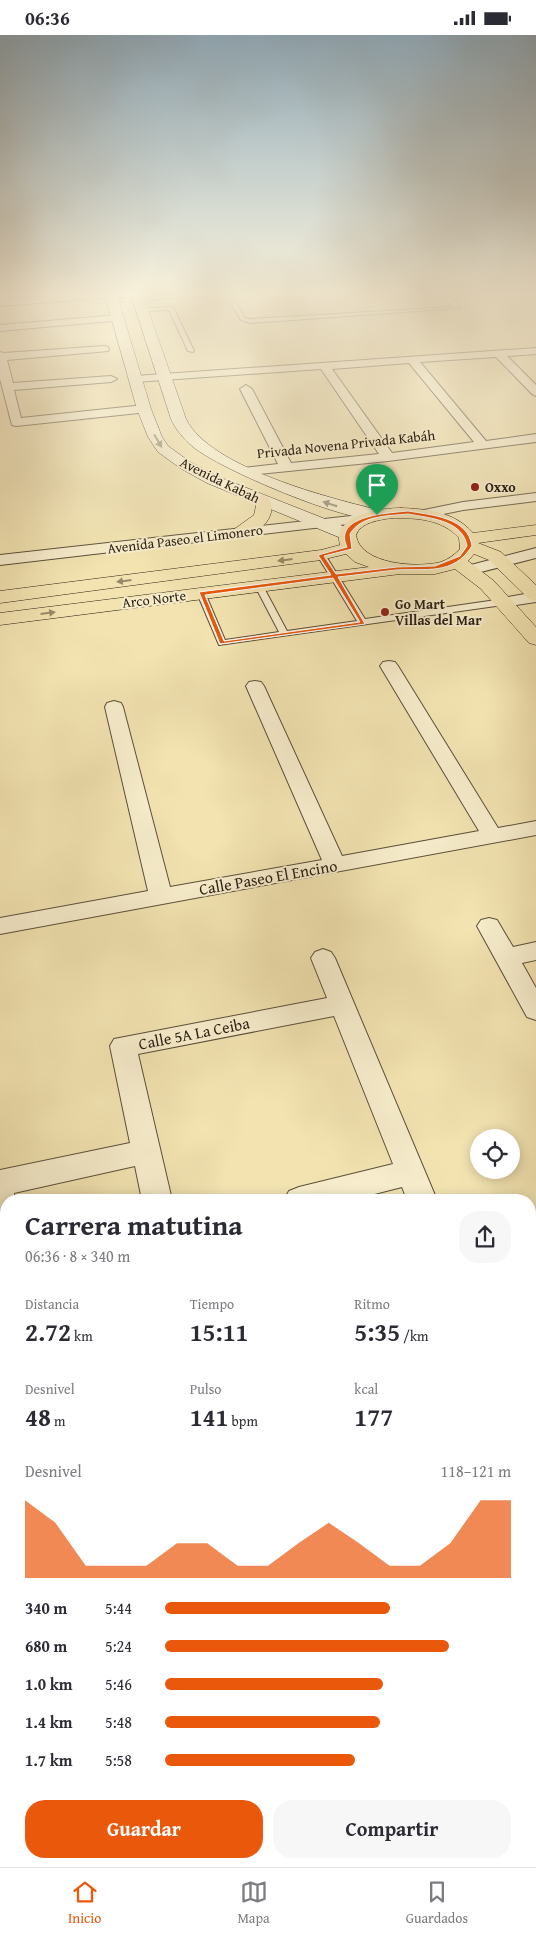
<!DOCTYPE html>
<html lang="es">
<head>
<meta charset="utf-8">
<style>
	body { margin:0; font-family:"Gentium Book Plus",serif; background:#f7f7f7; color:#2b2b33; height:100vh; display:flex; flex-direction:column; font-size:19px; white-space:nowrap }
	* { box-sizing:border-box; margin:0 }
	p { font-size:16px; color:#7c7c81 }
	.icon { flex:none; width:28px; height:28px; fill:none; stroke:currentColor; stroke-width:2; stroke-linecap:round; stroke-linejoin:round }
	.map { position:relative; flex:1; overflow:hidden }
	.side { position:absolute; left:0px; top:1159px; width:536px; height:674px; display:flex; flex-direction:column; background:#fff; border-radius:20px 20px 0 0; box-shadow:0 2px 12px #0003 }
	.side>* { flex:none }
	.fabs { position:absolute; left:470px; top:1094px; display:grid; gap:10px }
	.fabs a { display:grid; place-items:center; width:50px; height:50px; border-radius:50%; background:#fff; box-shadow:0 2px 12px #0003; font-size:25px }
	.pin { position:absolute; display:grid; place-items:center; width:42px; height:42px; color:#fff; margin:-51px -21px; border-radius:50% 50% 50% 0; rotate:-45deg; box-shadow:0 0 5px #0007 }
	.pin .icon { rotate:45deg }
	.round { display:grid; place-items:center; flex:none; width:52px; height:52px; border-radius:20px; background:#f7f7f7 }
	.headline { display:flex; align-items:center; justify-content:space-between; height:85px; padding:0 25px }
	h1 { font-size:28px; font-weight:800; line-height:38px }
	.figures { display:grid; grid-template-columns:repeat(3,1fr); gap:8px; height:85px; padding:5px 25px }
	.figures div { display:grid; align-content:center }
	.figures b { font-size:25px; font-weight:800 }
	.figures small { font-size:14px; font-weight:400 }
	.figures p { font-size:14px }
	.chart { height:140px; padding:10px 25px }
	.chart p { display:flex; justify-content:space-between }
	.chart svg { width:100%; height:90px; margin-top:5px; fill:#ea580c; opacity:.7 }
	.primary-button { display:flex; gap:10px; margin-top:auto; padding:10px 25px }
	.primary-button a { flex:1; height:58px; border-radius:20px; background:#ea580c; color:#fff; font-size:20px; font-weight:800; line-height:58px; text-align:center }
	.primary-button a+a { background:#f7f7f7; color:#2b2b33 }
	ul { padding:0 25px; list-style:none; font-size:16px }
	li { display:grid; grid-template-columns:80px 60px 1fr; align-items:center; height:38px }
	li i { height:12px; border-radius:6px; background:#ea580c }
	.status { display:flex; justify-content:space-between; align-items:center; height:35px; padding:0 25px; background:#fff; direction:ltr }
	.status svg { height:14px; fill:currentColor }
	.dock { display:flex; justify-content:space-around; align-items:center; height:70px; border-top:1px solid #e1e1e2; background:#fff; font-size:14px; color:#7c7c81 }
	.dock a { display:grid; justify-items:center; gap:2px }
	.dock .current { color:#ea580c }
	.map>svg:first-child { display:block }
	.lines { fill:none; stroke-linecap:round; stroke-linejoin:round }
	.service-casing { stroke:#5b4f3a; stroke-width:2 }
	.minor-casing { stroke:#5b4f3a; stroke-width:2 }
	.secondary-casing { stroke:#291e12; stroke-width:1 }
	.primary-casing { stroke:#291e12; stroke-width:1 }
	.service { fill:#f7edcc; fill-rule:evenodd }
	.minor { fill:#f7edcc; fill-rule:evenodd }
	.secondary { fill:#f7edcc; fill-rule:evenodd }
	.primary { fill:#f2e3b1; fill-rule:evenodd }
	.oneway { fill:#9a9078 }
	.oneway2 { fill:#988a69 }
	.route { fill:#ea580c; stroke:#fff; fill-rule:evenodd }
	.poi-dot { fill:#8f2418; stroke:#f7edcc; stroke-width:2 }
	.labels { text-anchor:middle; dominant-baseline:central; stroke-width:4; stroke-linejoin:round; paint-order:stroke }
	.far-street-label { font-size:14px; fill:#291e12; stroke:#f7edcc }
	.far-poi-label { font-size:14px; font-weight:bold; fill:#291e12; stroke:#f7edcc; text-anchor:start }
	.street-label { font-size:16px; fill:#291e12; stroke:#f7edcc }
</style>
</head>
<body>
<div class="status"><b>06:36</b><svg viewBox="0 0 49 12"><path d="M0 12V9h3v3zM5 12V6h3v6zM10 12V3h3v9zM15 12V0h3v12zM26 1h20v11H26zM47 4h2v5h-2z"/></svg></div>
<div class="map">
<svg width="536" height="1832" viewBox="0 0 536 1832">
	<rect width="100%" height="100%" fill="#f2e3b1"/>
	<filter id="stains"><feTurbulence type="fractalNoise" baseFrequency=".004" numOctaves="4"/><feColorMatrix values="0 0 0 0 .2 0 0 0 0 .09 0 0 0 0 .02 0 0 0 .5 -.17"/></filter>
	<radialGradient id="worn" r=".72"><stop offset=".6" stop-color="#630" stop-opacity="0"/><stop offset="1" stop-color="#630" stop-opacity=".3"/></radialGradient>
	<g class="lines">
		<g class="service-casing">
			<g id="service">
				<path d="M 179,260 L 215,260 L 112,267 L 109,265 Z"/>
				<path d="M 226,260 L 231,260 L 245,283 L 251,284 L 453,272 L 443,260 L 448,260 L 458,269 L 459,273 L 251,288 L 241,285 Z"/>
				<path d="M 173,272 L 194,316 L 193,317 L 188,316 L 169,275 L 141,276 L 138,274 Z"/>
				<path d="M 318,518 L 324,518 L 365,584 L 503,564 L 507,567 L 503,570 L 219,610 L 197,558 L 198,556 L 205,558 L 225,605 L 279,597 L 255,551 L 259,548 L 263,551 L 287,596 L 357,586 L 317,520 Z"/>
			</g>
		</g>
		<g class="minor-casing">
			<g id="minor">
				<path d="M 63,260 L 107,260 L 102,263 L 0,271 L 0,265 Z"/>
				<path d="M 118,280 L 123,283 L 122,285 L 0,296 L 0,290 Z"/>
				<path d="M 104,311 L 108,312 L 109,314 L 108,316 L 7,325 L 13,348 L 111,341 L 117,344 L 111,347 L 14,355 L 21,383 L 144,370 L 150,374 L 148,377 L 16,391 L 12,390 L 0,344 L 0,317 L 4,318 Z"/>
				<path d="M 536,313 L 536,319 L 507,321 L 536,350 L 536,361 L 532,359 L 496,322 L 420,327 L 486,406 L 536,399 L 536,407 L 388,426 L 248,440 L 241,436 L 243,433 L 278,429 L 240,354 L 246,350 L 252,354 L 291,428 L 379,419 L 321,334 L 135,347 L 129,344 L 135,341 ZM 409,328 L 474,407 L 392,418 L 332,334 Z"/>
				<path d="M 536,458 L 536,466 L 463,475 L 424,483 L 419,482 L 417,479 L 419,476 L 463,467 Z"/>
				<path d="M 369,479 L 374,480 L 376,483 L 374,486 L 0,530 L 0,520 Z"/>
				<path d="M 536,513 L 536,523 L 469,540 L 463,538 L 461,535 L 463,532 Z"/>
				<path d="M 536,557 L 536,567 L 503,572 L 497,570 L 495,567 L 497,564 Z"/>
				<path d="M 389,626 L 395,627 L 398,631 L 498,793 L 536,786 L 536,800 L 0,899 L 0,883 L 148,856 L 105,672 L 107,668 L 114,666 L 121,668 L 123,672 L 170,852 L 322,825 L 246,651 L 249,647 L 255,646 L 261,647 L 264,651 L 342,821 L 479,796 L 380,631 L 383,627 Z"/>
				<path d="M 489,883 L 497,885 L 513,912 L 536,907 L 536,925 L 522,928 L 536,953 L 536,985 L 527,982 L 477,891 L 481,885 Z"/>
				<path d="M 323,914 L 331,917 L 335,923 L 437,1165 L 407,1165 L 402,1152 L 351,1165 L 284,1165 L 289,1156 L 299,1152 L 393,1129 L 334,981 L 138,1019 L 172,1165 L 142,1165 L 135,1131 L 14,1158 L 15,1165 L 6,1165 L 6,1237 L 0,1235 L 0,1135 L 130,1108 L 110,1011 L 114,1004 L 327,963 L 311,923 L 315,917 Z"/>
				<path d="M 530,1425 L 536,1428 L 536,1476 L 530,1473 Z"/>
				<path d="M 536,1702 L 536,1744 L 530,1747 L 530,1705 Z"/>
				<path d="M 6,1703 L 6,1744 L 0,1747 L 0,1705 Z"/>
				<rect x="34" y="1826" width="44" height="6"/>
			</g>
		</g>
		<g class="secondary-casing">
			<g id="secondary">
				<path d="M 105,260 L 117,260 L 151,374 L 162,402 L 168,411 L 190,427 L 219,442 L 353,495 L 356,499 L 353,503 L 347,504 L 341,503 L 207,448 L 180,433 L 158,417 L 148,402 L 137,374 Z"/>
				<path d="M 131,260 L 143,260 L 186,384 C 210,433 332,464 383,476 L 385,480 L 383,484 C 352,491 217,433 192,411 C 183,403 176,395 171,384 Z"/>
			</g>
		</g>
		<g class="primary-casing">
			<g id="primary">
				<path d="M 262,460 L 268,462 C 282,482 252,507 232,502 L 229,498 L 254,480 L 256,471 L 254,465 L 256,462 Z"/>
				<path d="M 401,473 C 428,474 455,477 473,498 L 536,490 L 536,500 L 478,508 L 501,517 L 536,550 L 536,566 L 529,564 L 489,525 L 474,519 L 468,526 L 494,546 L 536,592 L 536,610 L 529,608 L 481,554 L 455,534 L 435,539 L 400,539 L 0,590 L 0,578 L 369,532 L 355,527 L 346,519 L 321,525 L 0,568 L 0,556 L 321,515 L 340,510 C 331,480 381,473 401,473 ZM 392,483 C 417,483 442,484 459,503 L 460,514 C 454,520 449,524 441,527 C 418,533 360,530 356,500 C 361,487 379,485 392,483 Z"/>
			</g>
		</g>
		<use href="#service" class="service"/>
		<use href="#minor" class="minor"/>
		<use href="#secondary" class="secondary"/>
		<use href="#primary" class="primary"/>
	</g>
	<defs><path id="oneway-solid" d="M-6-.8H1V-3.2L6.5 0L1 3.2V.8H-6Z" transform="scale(1.25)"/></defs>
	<g class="oneway">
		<use href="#oneway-solid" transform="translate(158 406) rotate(59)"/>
		<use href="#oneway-solid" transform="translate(330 469) rotate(-163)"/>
	</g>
	<g class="oneway2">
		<use href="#oneway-solid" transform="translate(285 525) rotate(173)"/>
		<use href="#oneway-solid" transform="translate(124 546) rotate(173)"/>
		<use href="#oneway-solid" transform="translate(48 578) rotate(-7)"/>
	</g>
	<linearGradient id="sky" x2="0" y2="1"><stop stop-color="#91acbc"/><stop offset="0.5" stop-color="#f9f2dc"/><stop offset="1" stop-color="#f9f2dc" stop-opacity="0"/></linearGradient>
	<rect width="536" height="517" fill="url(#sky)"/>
	<path class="route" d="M 408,476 C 431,480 468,482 472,511 C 453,541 426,533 396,535 C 376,537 357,540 338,542 L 365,589 L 220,609 L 199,557 L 331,540 L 318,520 L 347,512 C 332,480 390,478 408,476 ZM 408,479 C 429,483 463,485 467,511 L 460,521 L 435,531 L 397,532 L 336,539 L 324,521 L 352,514 L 350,499 C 361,480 388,481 408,479 ZM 333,543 L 360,587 L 224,606 L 205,560 Z"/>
	<g class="poi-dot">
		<circle cx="475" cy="452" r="5"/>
		<circle cx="385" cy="577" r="5"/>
	</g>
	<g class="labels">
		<g class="far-street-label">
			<text transform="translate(346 409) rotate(-6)">Privada Novena Privada Kabáh</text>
			<text transform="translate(220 445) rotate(26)">Avenida Kabah</text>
			<text transform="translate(185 504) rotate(-7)">Avenida Paseo el Limonero</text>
			<text transform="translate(154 564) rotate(-7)">Arco Norte</text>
		</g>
		<g class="far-poi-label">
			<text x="485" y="452">Oxxo</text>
			<text x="395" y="569">Go Mart<tspan x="395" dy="16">Villas del Mar</tspan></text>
		</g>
		<g class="street-label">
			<text transform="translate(268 842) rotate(-10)">Calle Paseo El Encino</text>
			<text transform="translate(194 998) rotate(-11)">Calle 5A La Ceiba</text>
		</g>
	</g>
	<rect width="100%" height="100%" filter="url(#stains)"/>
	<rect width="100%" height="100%" fill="url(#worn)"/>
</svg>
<div class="fabs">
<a><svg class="icon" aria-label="locate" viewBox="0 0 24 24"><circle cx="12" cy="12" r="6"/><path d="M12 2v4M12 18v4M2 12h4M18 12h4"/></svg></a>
</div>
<div class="pin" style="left:377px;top:480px;background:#1e9e55"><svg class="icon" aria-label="arrive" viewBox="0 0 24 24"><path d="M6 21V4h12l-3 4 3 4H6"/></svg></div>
<section class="side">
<div class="headline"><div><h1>Carrera matutina</h1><p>06:36 · 8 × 340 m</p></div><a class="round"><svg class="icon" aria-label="share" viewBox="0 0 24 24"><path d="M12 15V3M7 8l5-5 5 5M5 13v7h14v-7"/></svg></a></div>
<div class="figures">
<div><p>Distancia</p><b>2.72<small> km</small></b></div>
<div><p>Tiempo</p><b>15:11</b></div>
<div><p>Ritmo</p><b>5:35<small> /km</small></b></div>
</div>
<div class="figures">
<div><p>Desnivel</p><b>48<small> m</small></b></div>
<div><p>Pulso</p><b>141<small> bpm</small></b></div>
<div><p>kcal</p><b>177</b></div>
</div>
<div class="chart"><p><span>Desnivel</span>118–121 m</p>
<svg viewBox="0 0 160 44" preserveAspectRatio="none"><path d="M0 44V6L10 17L20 38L30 38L40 38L50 27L60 27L70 38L80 38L90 27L100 17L110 27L120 38L130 38L140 27L150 6L160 6V44z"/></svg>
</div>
<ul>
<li><b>340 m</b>5:44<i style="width:65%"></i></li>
<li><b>680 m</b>5:24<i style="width:82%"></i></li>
<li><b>1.0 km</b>5:46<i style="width:63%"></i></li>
<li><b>1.4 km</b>5:48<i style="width:62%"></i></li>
<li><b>1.7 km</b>5:58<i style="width:55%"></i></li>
</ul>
<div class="primary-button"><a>Guardar</a><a>Compartir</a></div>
</section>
</div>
<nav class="dock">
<a class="current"><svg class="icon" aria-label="home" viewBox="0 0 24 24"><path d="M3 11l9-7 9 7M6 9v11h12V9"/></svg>Inicio</a>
<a><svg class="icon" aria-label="map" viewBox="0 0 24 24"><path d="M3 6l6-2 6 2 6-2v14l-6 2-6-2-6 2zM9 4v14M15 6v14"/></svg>Mapa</a>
<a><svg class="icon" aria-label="saved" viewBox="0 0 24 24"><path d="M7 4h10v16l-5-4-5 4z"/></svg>Guardados</a>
</nav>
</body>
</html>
